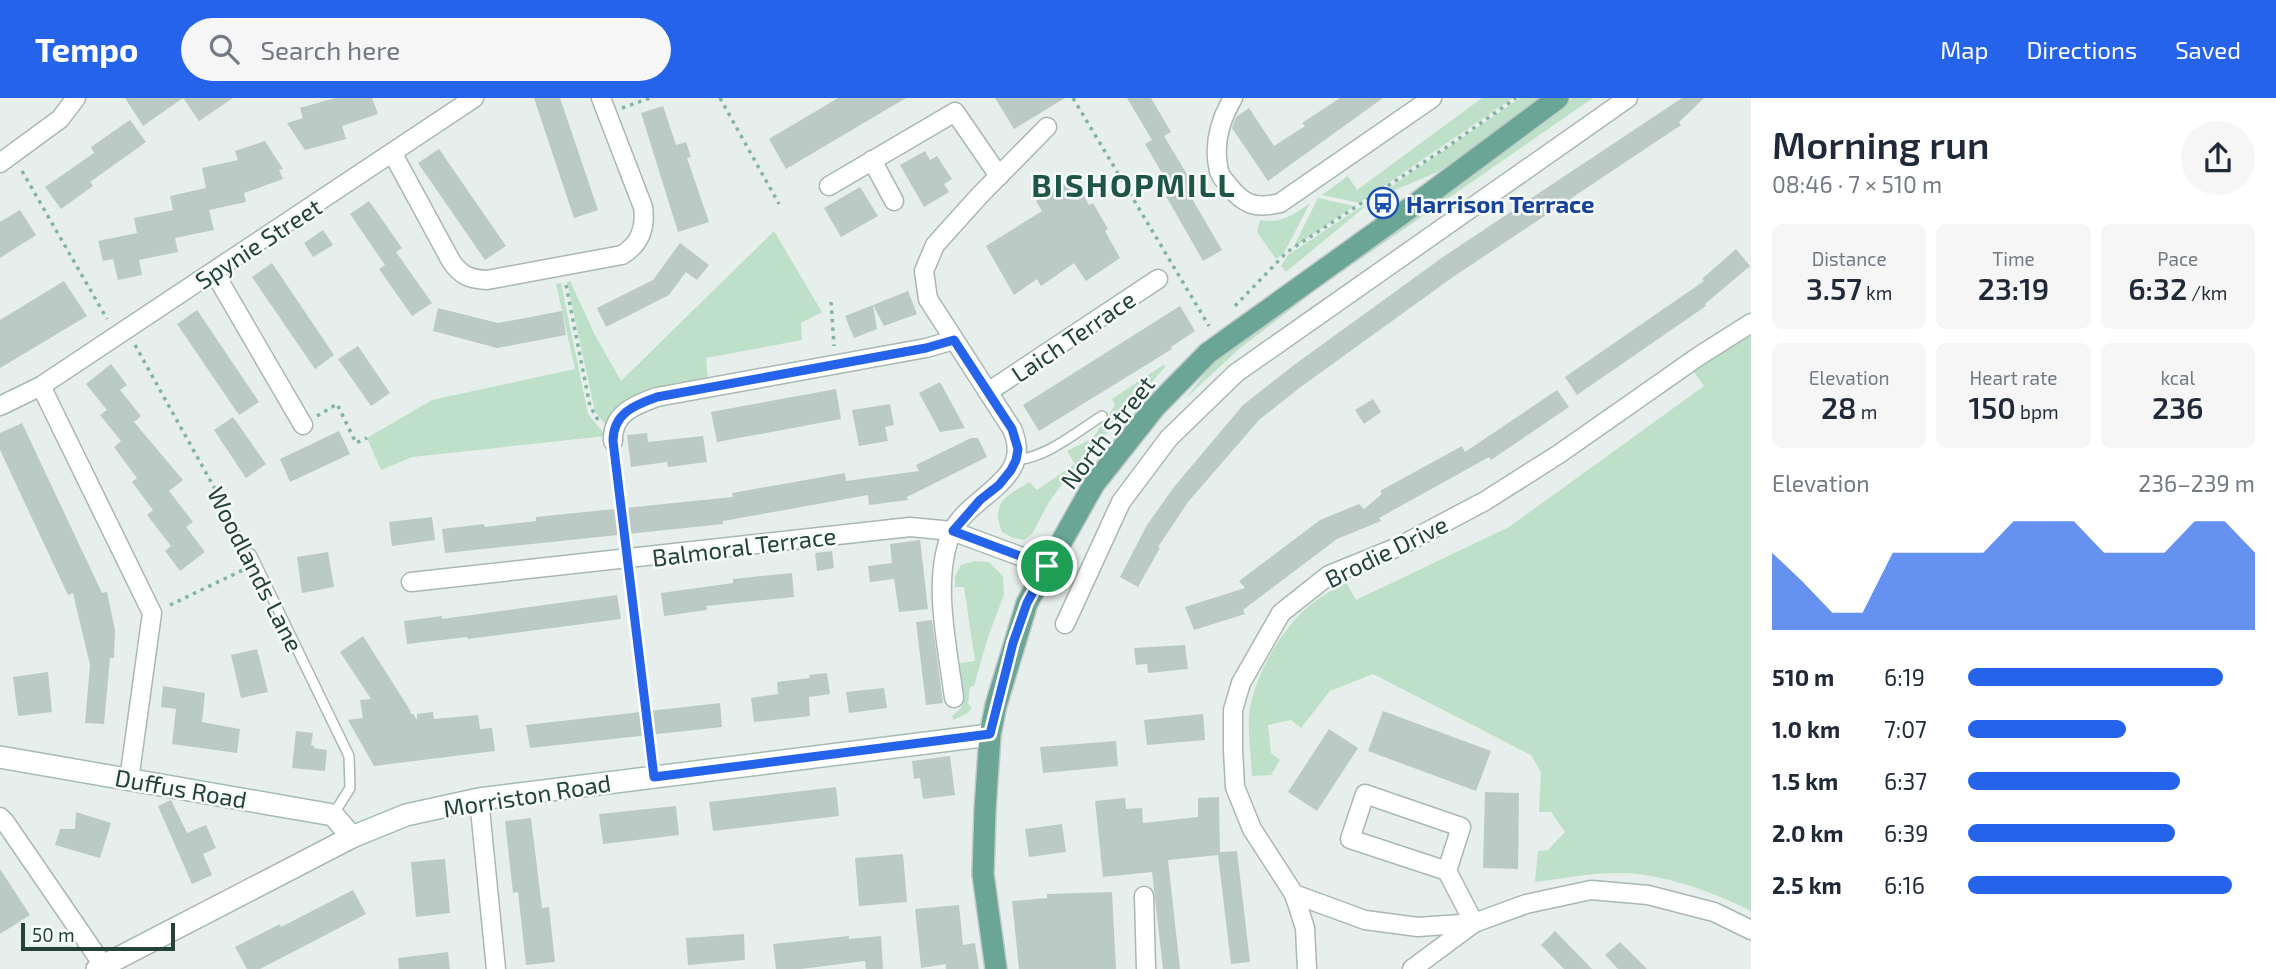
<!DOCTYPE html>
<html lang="en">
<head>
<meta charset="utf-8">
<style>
	body { margin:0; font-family:"Exo 2",sans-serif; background:#f6f6f7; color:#1f2937; height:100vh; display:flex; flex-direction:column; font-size:26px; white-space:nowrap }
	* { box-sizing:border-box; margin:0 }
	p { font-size:23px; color:#747a83 }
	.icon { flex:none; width:38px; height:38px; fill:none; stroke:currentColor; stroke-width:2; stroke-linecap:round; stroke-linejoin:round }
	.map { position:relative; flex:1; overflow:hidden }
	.panel { display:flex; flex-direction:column; background:#fff; width:525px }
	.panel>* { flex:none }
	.scale { position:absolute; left:21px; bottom:18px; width:154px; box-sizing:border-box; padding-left:7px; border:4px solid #24423a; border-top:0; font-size:19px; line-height:24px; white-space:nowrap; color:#24423a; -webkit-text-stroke:5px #f7fbf9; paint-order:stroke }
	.pin { position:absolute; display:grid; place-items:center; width:60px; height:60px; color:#fff; margin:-30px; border:4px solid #fff; border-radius:50%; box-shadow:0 2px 7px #0007 }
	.round { display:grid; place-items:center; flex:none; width:74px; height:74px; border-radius:37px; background:#f6f6f7 }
	.overview { display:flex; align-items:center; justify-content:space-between; height:119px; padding:0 21px }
	h1 { font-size:38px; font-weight:600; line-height:52px }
	.metrics { display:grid; grid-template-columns:repeat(3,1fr); gap:10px; height:119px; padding:7px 21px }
	.metrics div { display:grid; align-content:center; border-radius:10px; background:#f6f6f7; text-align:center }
	.metrics b { font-size:30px; font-weight:600 }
	.metrics small { font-size:19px; font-weight:400 }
	.metrics p { font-size:19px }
	.chart { height:196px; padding:14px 21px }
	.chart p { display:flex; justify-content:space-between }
	.chart svg { width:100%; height:126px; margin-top:7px; fill:#2563eb; opacity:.7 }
	ul { padding:0 21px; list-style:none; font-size:23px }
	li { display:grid; grid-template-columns:112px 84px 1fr; align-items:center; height:52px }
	li i { height:18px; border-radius:9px; background:#2563eb }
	header { display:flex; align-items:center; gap:42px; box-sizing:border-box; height:98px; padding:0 35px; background:#2563eb; color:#fff }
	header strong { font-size:33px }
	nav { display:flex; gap:38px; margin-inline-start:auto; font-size:24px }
	.search { width:490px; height:63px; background:#f6f6f7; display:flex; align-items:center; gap:18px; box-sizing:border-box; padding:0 24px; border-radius:38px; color:#747a83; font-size:26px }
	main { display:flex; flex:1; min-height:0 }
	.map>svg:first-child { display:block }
	.green { fill:#bfe0c8 }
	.building { fill:#bbcac4 }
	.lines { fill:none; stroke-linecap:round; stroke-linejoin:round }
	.service-casing { stroke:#a8b8b2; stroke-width:12 }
	.minor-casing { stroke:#a8b8b2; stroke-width:21 }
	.tertiary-casing { stroke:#a8b8b2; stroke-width:24 }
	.secondary-casing { stroke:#a4bbb3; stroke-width:24 }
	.primary-casing { stroke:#c2cac8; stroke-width:24 }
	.path { stroke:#86b3a5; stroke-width:3.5; stroke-dasharray:3.5 5; stroke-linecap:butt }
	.service { stroke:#fff; stroke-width:9 }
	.minor { stroke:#fff; stroke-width:18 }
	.tertiary { stroke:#fff; stroke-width:21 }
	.secondary { stroke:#fff; stroke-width:21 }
	.primary { stroke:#6aa596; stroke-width:21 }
	.route-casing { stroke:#fff; stroke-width:14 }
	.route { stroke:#2563eb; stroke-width:9 }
	.labels { text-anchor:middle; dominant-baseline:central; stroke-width:5; stroke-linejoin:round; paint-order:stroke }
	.transit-label { font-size:24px; font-weight:bold; fill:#164399; stroke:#f7fbf9; text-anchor:start }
	.street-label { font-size:24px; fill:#24423a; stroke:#f7fbf9 }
	.district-label { font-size:32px; font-weight:bold; letter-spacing:2px; fill:#1f5548; stroke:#f7fbf9 }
</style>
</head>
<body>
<header>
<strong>Tempo</strong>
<div class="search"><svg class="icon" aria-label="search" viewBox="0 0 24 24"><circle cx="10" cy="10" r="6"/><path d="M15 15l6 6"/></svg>Search here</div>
<nav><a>Map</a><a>Directions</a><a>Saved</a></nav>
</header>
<main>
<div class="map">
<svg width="1751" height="871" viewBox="0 0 1751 871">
	<rect width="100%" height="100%" fill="#e6efeb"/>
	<g class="green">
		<path d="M 1482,0 L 1513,0 L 1359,105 L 1322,97 L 1348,78 L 1357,92 Z"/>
		<path d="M 1520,0 L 1546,0 L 1440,73 L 1388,95 L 1389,90 Z"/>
		<path d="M 1572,0 L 1593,0 L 1316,192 L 1239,251 L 1186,300 L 1218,258 L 1307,185 Z"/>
		<path d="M 1318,100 L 1354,108 L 1293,150 Z"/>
		<path d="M 1310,105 L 1284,155 L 1276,161 L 1257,134 L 1260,122 C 1280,126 1294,117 1310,105 Z"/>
		<path d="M 1367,107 L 1286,174 L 1281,168 L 1288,157 L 1359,110 Z"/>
		<path d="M 774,133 L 822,214 L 801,225 L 802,242 L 706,260 L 708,281 L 660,293 L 607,328 L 595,314 L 567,184 L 570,183 L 595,237 L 621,283 Z"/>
		<path d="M 561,185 L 588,316 L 606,338 L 412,359 L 381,372 L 367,340 L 432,302 L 575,271 L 556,186 Z"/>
		<path d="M 1751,238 L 1751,813 C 1716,795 1661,775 1622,775 C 1592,775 1564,780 1535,784 L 1538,753 L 1548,752 L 1565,734 L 1551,714 L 1539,714 L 1541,674 L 1531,657 L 1373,576 L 1330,593 L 1301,630 L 1291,622 L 1268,627 L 1271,655 L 1280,662 L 1271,677 L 1252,678 C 1251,658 1248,638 1249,618 C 1252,581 1281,531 1310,507 C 1321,498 1334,491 1346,484 L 1356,502 L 1509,429 L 1704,288 L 1691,270 Z"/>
		<path d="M 1163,267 L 1166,268 L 1063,385 L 1049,404 L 1032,436 L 1024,442 L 1013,440 L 1002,434 C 990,404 1007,398 1029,384 L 1037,392 L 1075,366 L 1067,353 L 1093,340 L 1115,307 L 1112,301 Z"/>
		<path d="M 975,463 L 989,464 L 1003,478 L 1004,497 L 988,539 L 974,588 L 970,589 L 968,606 L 972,610 L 966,616 L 953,622 L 952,618 L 961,610 L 963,597 L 960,565 L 975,563 L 964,489 L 955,489 L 955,478 L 961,467 Z"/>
	</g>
	<g class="building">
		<path d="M 125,0 L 233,0 L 199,23 L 183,0 L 143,28 Z"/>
		<path d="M 335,0 L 372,0 L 378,16 L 342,28 L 346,41 L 305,52 L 287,25 L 303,20 L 300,10 Z"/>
		<path d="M 534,0 L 560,0 L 598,112 L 574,120 Z"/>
		<path d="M 838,0 L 906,0 L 786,71 L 769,41 Z"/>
		<path d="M 995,0 L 1065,0 L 1014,31 Z"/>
		<path d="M 1127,0 L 1151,0 L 1171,34 L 1164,38 L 1194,88 L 1187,92 L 1222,152 L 1203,163 L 1162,91 L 1169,87 L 1145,46 L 1152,42 Z"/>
		<path d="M 1340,0 L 1383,0 L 1268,83 L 1232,30 L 1236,19 L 1249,10 L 1274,48 L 1305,28 L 1302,25 Z"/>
		<path d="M 1682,0 L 1704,0 L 1679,24 L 1681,27 L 1453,179 L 1302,288 L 1259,322 L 1188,404 L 1158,449 L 1160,450 L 1138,489 L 1120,479 L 1147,427 L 1174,389 L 1243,307 L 1294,267 L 1443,159 Z"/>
		<path d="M 663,8 L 676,47 L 686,44 L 691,59 L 687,60 L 709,124 L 678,134 L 641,15 Z"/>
		<path d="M 130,22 L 146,44 L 90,84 L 93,88 L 61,111 L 45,89 L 94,55 L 91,49 Z"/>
		<path d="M 265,43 L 283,71 L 279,72 L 283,81 L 244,95 L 246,104 L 209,112 L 214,132 L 175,140 L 178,154 L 139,162 L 142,177 L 118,182 L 113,161 L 103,163 L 98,143 L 137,135 L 134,120 L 173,112 L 170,98 L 206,90 L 202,70 L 238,62 L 235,53 Z"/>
		<path d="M 439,51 L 506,148 L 485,162 L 418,65 Z"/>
		<path d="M 925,53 L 930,62 L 937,58 L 952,81 L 944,86 L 949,94 L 924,109 L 900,67 Z"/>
		<path d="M 1073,79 L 1089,107 L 1093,105 L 1108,131 L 1105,133 L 1120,160 L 1086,183 L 1074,165 L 1041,188 L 1037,181 L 1014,197 L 986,148 L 1042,113 L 1036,103 Z"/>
		<path d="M 860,89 L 878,118 L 841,139 L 824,110 Z"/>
		<path d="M 369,103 L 402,150 L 396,154 L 432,205 L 412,218 L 379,171 L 385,167 L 350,116 Z"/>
		<path d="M 20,112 L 36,137 L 0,160 L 0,124 Z"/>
		<path d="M 323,132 L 333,147 L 313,159 L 304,145 Z"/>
		<path d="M 680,145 L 709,167 L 697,182 L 686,174 L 669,197 L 606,229 L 597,210 L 653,182 Z"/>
		<path d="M 1736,151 L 1750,168 L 1705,206 L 1706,208 L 1577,297 L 1565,279 L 1704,183 L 1702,181 Z"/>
		<path d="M 272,165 L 334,257 L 315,271 L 252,179 Z"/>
		<path d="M 64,183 L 87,218 L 0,270 L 0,222 Z"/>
		<path d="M 908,193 L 917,216 L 884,228 L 873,207 Z"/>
		<path d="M 873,207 L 877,231 L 854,240 L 845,218 Z"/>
		<path d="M 1180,208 L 1195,233 L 1171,249 L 1172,251 L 1039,333 L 1023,307 Z"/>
		<path d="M 438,210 L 498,225 L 562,213 L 566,237 L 497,250 L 433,233 Z"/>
		<path d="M 197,212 L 259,304 L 239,317 L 177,226 Z"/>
		<path d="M 358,248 L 390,295 L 371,308 L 338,261 Z"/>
		<path d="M 111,266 L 127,287 L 120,292 L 141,318 L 134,324 L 183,382 L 169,393 L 193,424 L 186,429 L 205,454 L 180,473 L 165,453 L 171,448 L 147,417 L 153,412 L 132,384 L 137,380 L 114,349 L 121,343 L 100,317 L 107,312 L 86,286 Z"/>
		<path d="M 940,284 L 965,330 L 940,334 L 919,295 Z"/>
		<path d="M 836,291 L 841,321 L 717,344 L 711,314 Z"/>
		<path d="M 1557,292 L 1569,309 L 1491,362 L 1489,359 L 1379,420 L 1381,423 L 1337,441 L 1243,512 L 1245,516 L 1194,532 L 1185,509 L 1245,490 L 1239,483 L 1320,422 L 1359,406 L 1364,411 L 1382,396 L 1380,393 L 1462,348 L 1465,354 Z"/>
		<path d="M 1373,301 L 1381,314 L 1364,326 L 1355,312 Z"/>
		<path d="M 890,306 L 894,327 L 885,329 L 888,343 L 859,348 L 852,312 Z"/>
		<path d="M 233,319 L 266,366 L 246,380 L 214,332 Z"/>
		<path d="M 22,325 L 102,495 L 107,494 L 115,532 L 114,560 L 110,560 L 104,626 L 85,625 L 90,567 L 73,495 L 68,497 L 0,352 L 0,335 Z"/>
		<path d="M 339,333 L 350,356 L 290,384 L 280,361 Z"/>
		<path d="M 647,335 L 648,344 L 703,338 L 707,364 L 668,369 L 667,364 L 631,369 L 627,337 Z"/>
		<path d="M 971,340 L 978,340 L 987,359 L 907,399 L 908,402 L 869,407 L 868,397 L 723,423 L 723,426 L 445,455 L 442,431 L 484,426 L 485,429 L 536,423 L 536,419 L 733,399 L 732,395 L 845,375 L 846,383 L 919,373 L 916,367 Z"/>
		<path d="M 432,419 L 435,442 L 392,448 L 389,424 Z"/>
		<path d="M 920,442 L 928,511 L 899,514 L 894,481 L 870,484 L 868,468 L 892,465 L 890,446 Z"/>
		<path d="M 832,453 L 834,470 L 817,473 L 815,455 Z"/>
		<path d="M 328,454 L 334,489 L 302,495 L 297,459 Z"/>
		<path d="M 792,475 L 794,499 L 706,508 L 707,512 L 664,518 L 661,495 L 733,485 L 733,481 Z"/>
		<path d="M 617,497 L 621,521 L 468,541 L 467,539 L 407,546 L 404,523 L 442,518 L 442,521 Z"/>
		<path d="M 932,522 L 943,605 L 926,607 L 916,524 Z"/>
		<path d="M 363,538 L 410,612 L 411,616 L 413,616 L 417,622 L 417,616 L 433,614 L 434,621 L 478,617 L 480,631 L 492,630 L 495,653 L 374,668 L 348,622 L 363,620 L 360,602 L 371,601 L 340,554 Z"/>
		<path d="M 1185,547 L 1188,571 L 1148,575 L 1147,566 L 1136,567 L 1134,550 Z"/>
		<path d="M 257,551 L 268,594 L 241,600 L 231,557 Z"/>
		<path d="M 48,574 L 52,614 L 18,618 L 13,579 Z"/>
		<path d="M 827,575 L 830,596 L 809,599 L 810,618 L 754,624 L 751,600 L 778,596 L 777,584 L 810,580 L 809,577 Z"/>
		<path d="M 163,588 L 205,595 L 202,624 L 240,631 L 237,655 L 172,646 L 176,611 L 161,609 Z"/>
		<path d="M 884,590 L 887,610 L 849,615 L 846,594 Z"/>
		<path d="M 720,605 L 722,629 L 530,650 L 526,627 Z"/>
		<path d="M 1383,613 L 1491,653 L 1476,693 L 1368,653 Z"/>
		<path d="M 1203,616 L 1205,642 L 1147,647 L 1144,622 Z"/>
		<path d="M 1329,631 L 1358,650 L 1317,713 L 1288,694 Z"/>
		<path d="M 296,633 L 313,635 L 311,647 L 314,648 L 314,650 L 327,652 L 325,673 L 292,670 Z"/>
		<path d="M 1116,643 L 1118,668 L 1043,675 L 1040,649 Z"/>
		<path d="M 950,658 L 955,697 L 923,701 L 920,680 L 914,681 L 912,663 Z"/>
		<path d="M 836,689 L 839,718 L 713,733 L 709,704 Z"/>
		<path d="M 1485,694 L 1519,695 L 1518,771 L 1483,770 Z"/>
		<path d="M 1219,699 L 1220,754 L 1237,753 L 1250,864 L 1231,866 L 1218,757 L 1168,762 L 1180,871 L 1163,871 L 1152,774 L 1103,779 L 1095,703 L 1125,700 L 1126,711 L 1142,710 L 1143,725 L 1198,719 L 1198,700 Z"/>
		<path d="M 171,702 L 187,735 L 206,727 L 216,750 L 203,756 L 212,777 L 192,786 L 158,708 Z"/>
		<path d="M 676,708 L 679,737 L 603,746 L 599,716 Z"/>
		<path d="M 76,714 L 111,725 L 100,760 L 55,747 L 60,731 L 75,731 Z"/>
		<path d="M 531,720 L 542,810 L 549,809 L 555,864 L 526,867 L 518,794 L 513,795 L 505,723 Z"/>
		<path d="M 1062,726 L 1066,754 L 1029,759 L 1025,731 Z"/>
		<path d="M 903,756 L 907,804 L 859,808 L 855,760 Z"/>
		<path d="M 445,761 L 450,815 L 416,819 L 411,764 Z"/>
		<path d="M 0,771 L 30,817 L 0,836 Z"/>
		<path d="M 353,792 L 366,816 L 260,871 L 247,871 L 235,849 L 280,826 L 281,829 Z"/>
		<path d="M 1112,794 L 1116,871 L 1019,871 L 1012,803 L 1047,800 L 1047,796 Z"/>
		<path d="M 959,807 L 963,847 L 975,845 L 979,871 L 946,871 L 946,866 L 921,870 L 915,811 Z"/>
		<path d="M 1555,833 L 1592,871 L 1564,871 L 1541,847 Z"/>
		<path d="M 744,836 L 745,862 L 688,867 L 686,840 Z"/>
		<path d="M 849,838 L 849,841 L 881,838 L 883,871 L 866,871 L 865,863 L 801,871 L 776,871 L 773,846 Z"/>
		<path d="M 1620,844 L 1647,871 L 1618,871 L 1605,857 Z"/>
		<path d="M 448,854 L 450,871 L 399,871 L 398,860 Z"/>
	</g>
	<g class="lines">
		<g class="service-casing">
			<g id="service">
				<path d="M 1016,362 C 1048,359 1076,334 1102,318"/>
				<path d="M 251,456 L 349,658 L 350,690 L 333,717"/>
			</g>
		</g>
		<g class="minor-casing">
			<g id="minor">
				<path d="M 1233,0 C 1220,22 1213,48 1219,73 C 1220,78 1225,83 1228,87 C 1244,107 1255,111 1280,105 L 1432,0"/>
				<path d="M 393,56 L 451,163 C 461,178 470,181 487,182 L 622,157 C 640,146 646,130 643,109 L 601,0"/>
				<path d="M 872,62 L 894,103"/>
				<path d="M 0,65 L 60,21 L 76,0"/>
				<path d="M 829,88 L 955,14 L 999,78"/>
				<path d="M 214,174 L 303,327"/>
				<path d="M 1751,225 L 1699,258 L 1559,356 L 1485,403 L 1400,448 L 1329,477 L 1281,515 L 1241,585 L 1233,612 L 1233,651 L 1235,689 L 1252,731 L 1294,796 L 1365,822 L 1418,829 L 1474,825 L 1526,806 L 1591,792 L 1648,797 L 1714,814 L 1751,832"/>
				<path d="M 41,288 L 152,515 L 129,682"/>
				<path d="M 988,294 L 1158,181"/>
				<path d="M 0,308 L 41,288 L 474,0"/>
				<path d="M 613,343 C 612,315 635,307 657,299 L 926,250 L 954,242"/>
				<path d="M 411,484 L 910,429 L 952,433 L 1047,468"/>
				<path d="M 1065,526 L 1121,404 L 1169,340 L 1236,275 L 1628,0"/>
				<path d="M 954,600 C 948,551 931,480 952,434 C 970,396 1035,383 1012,331 L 928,201 L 924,173 L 935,147 L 980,97 L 1047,29"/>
				<path d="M 479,701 L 496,871"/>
				<path d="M 0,719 L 5,724 L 103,867"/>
				<path d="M 1294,796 L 1305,830 L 1307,871"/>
				<path d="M 1144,798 L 1146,871"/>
				<path d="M 1412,871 L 1474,825 L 1447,773 L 1350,741 L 1365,696 L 1461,729 L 1447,773"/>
			</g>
		</g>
		<g class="tertiary-casing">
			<path id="tertiary" d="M 97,871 L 352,739"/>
		</g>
		<g class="secondary-casing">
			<path id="secondary" d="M 0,659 L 333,717 L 352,739 L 406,717 L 479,701 L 990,637"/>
		</g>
		<g class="primary-casing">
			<path id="primary" d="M 996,871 L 983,776 L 985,712 L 990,637 L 996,607 L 1027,505 L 1094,386 L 1155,309 L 1208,255 L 1417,105 L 1558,0"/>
		</g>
		<g class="path">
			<path d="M 720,0 L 779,106"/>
			<path d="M 1073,0 L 1209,228"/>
			<path d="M 622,10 L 650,0"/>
			<path d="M 22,73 L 107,221"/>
			<path d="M 566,187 L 590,308 L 598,322"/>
			<path d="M 831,204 L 834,248"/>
			<path d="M 1235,208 L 1287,154 L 1444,51 L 1516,0"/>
			<path d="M 135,247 L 245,445"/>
			<path d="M 317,318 L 337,306 L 356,345 L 367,340"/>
			<path d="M 615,359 L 624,442"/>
			<path d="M 628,477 L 652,661"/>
			<path d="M 170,507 L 245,471"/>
		</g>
		<use href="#service" class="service"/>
		<use href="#minor" class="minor"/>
		<use href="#tertiary" class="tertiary"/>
		<use href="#secondary" class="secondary"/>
		<use href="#primary" class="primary"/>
	</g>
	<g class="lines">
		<g class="route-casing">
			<path id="route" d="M 954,242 L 1012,331 L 1018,351 L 1016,362 L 1011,372 L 999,387 L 980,402 L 953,433 L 1047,468 L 1027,505 L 1013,545 L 990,636 L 654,679 L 613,343 C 613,315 635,307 657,299 L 926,250 Z"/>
		</g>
		<use href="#route" class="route"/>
	</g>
	<defs>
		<g id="bus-ring" transform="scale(1.575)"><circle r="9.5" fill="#f7fbf9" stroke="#1a4fb4" stroke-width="1.5"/><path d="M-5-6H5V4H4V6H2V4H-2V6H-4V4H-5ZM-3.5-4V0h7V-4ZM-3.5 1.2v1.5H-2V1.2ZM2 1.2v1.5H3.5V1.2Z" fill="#1a4fb4"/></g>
	</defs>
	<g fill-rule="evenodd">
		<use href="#bus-ring" x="1383" y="105"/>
	</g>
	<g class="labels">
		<g class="transit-label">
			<text x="1406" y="105">Harrison Terrace</text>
		</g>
		<g class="street-label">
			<text transform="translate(258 145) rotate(-33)">Spynie Street</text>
			<text transform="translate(1073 238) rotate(-34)">Laich Terrace</text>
			<text transform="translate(1107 334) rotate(-52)">North Street</text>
			<text transform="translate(744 448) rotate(-7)">Balmoral Terrace</text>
			<text transform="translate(1386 453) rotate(-26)">Brodie Drive</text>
			<text transform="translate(256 471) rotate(63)">Woodlands Lane</text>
			<text transform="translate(181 690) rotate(10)">Duffus Road</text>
			<text transform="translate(527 697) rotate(-9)">Morriston Road</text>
		</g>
		<g class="district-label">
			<text x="1134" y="86">BISHOPMILL</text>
		</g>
	</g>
</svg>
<div class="scale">50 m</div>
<div class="pin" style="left:1047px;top:468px;background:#1e9e55"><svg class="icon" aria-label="arrive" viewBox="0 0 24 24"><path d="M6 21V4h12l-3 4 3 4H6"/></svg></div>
</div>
<section class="panel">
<div class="overview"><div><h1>Morning run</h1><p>08:46 · 7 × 510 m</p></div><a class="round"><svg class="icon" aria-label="share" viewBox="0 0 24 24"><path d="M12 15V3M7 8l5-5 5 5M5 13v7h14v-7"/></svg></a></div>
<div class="metrics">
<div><p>Distance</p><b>3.57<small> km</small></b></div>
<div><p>Time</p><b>23:19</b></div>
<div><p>Pace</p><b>6:32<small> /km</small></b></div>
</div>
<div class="metrics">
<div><p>Elevation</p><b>28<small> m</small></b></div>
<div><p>Heart rate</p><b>150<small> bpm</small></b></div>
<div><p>kcal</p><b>236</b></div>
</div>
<div class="chart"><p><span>Elevation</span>236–239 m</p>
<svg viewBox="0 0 160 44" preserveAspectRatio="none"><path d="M0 44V17L10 27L20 38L30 38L40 17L50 17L60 17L70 17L80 6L90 6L100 6L110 17L120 17L130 17L140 6L150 6L160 17V44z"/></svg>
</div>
<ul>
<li><b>510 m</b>6:19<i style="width:89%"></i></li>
<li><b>1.0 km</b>7:07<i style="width:55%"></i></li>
<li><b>1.5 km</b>6:37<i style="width:74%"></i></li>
<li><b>2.0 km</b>6:39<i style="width:72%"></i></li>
<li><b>2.5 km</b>6:16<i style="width:92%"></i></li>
</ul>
</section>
</main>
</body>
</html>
